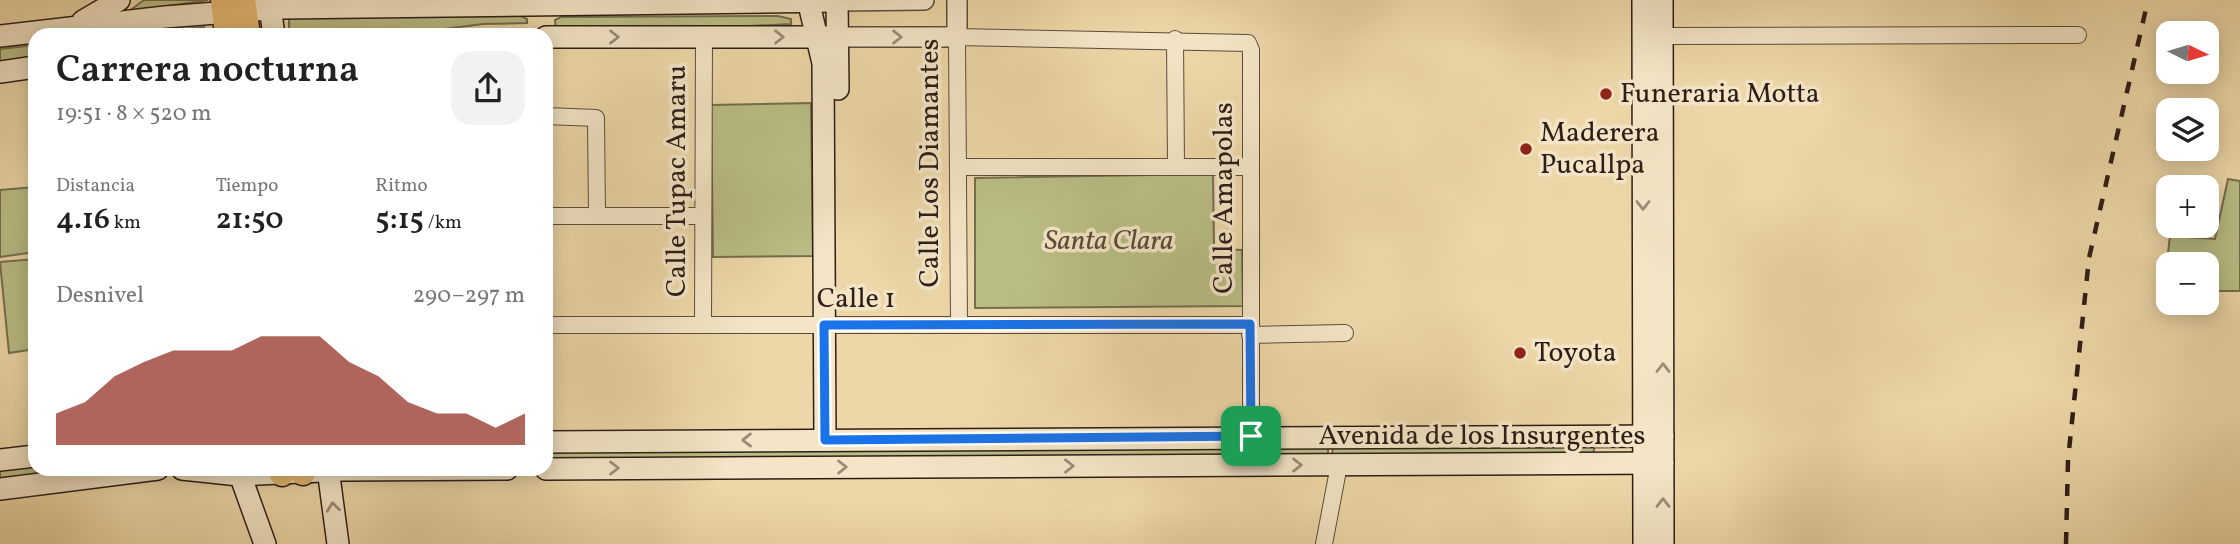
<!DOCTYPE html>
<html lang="es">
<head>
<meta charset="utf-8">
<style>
	body { margin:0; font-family:Vollkorn,serif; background:#f2f2f2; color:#222; height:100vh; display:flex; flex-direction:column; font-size:26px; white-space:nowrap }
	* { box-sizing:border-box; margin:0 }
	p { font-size:23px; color:#767676 }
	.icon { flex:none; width:38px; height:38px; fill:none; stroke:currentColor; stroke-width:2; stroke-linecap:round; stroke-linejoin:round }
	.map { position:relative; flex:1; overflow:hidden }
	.details { position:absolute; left:28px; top:28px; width:525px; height:448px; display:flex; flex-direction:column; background:#fff; border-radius:21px; box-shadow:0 4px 18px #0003 }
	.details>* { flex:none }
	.needle { width:46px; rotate:95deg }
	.buttons { position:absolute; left:2156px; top:21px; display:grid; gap:14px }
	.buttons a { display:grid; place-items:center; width:63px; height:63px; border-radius:14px; background:#fff; box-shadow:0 4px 18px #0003; font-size:35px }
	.pin { position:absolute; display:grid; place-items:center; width:60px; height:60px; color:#fff; margin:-30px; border-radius:14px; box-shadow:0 4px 10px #0006 }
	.round { display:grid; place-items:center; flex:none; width:74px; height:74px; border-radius:21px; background:#f2f2f2 }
	.overview { display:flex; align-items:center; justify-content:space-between; height:119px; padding:0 28px }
	h1 { font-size:38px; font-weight:600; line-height:52px }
	.stats { display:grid; grid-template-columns:repeat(3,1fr); gap:10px; height:119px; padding:7px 28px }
	.stats div { display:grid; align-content:center }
	.stats b { font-size:30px; font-weight:600 }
	.stats small { font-size:19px; font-weight:400 }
	.stats p { font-size:19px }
	.chart { height:196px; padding:14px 28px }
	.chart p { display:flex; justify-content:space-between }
	.chart svg { width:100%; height:126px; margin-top:7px; fill:#8f2418; opacity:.7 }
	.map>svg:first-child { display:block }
	.green { fill:#babe86; stroke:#746e4f; stroke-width:2 }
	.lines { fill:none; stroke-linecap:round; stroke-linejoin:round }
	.minor-casing { stroke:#5d4c3c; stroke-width:18 }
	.tertiary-casing { stroke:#5d4c3c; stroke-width:22 }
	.secondary-casing { stroke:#2d1e18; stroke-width:24 }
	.primary-casing { stroke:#2d1e18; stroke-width:27 }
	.minor { stroke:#f3e5c6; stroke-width:16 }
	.tertiary { stroke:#f3e5c6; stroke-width:19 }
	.secondary { stroke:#f3e5c6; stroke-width:21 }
	.primary { stroke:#e6bc74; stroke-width:24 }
	.rail { stroke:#2d1e18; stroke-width:4.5; stroke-dasharray:12 12; stroke-linecap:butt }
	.oneway { stroke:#9a8b78 }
	.route-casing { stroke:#fff; stroke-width:14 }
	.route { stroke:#1a73e8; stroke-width:9 }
	.poi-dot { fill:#8f2418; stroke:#f3e5c6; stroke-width:2.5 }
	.labels { text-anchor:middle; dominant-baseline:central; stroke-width:7; stroke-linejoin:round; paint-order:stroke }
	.poi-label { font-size:28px; fill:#2d1e18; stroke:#f3e5c6; text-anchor:start }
	.street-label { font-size:28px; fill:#2d1e18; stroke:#f3e5c6 }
	.park-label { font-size:28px; font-style:italic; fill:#574e39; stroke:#f3e5c6 }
</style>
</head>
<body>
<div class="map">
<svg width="2240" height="544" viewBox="0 0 2240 544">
	<rect width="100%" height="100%" fill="#edd7a8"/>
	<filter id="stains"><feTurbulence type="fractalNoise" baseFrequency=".00286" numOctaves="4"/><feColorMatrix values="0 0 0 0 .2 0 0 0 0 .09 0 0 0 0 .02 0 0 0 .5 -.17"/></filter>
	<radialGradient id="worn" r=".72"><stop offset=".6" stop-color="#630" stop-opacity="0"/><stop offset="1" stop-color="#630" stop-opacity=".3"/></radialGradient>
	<g class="green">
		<path d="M 144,0 L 208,0 L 128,12 Z"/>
		<path d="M 521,16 L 527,19 L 527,23 L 483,24 L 429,31 L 289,32 L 289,17 Z"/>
		<path d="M 778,16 L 791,19 L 791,24 L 563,35 L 556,33 L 555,20 L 561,17 Z"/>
		<path d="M 204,27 L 206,35 L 128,35 Z"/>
		<path d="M 35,45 L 35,61 L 0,66 L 0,49 Z"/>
		<path d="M 811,103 L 813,256 L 713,257 L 711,105 Z"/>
		<path d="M 1213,174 L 1214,249 L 1242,250 L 1243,306 L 975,308 L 975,178 Z"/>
		<path d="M 2228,179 L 2240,181 L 2240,291 L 2209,291 L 2207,264 L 2168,264 L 2166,270 L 2170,236 L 2215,239 Z"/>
		<path d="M 35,187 L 35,252 L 0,257 L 0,190 Z"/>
		<path d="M 35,259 L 35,349 L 9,353 L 0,262 Z"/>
		<path d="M 1595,444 L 1593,455 L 1332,456 L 1333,447 Z"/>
		<path d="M 1328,447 L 1328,457 L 546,462 L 546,450 Z"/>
		<path d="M 35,461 L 35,469 L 100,469 L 0,481 L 0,465 Z"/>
	</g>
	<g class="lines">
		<g class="minor-casing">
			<g id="minor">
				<path d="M 1662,36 L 2078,35"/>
				<path d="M 1175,39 L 1176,167"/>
				<path d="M 546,116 L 596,118 L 597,216"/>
				<path d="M 958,167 L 1249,167"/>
				<path d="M 546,216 L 703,216"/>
				<path d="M 546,325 L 1250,325"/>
				<path d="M 703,325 L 704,37"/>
				<path d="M 959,325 L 957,37 L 1248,43 L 1251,50 L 1251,436"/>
				<path d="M 1250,335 L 1345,333"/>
				<path d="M 1324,544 L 1339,465"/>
			</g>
		</g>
		<g class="tertiary-casing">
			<g id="tertiary">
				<path d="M 837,1 L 924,0"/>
				<path d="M 837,37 L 957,37 L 957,0"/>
			</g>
		</g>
		<g class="secondary-casing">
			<g id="secondary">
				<path d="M 269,0 L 274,35"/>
				<path d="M 808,0 L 823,63 L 825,440"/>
				<path d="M 837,0 L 838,89"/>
				<path d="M 1643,0 L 1644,544"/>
				<path d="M 1662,0 L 1663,544"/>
				<path d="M 83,21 L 119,0"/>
				<path d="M 0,36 L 165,17 L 282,8 L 837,1"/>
				<path d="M 546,37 L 831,37"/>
				<path d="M 0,72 L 35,67"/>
				<path d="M 546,442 L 1663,436"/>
				<path d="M 0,460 L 35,456"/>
				<path d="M 182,469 L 239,475 L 343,470 L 507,469"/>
				<path d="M 238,469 L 265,544"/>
				<path d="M 328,469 L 338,544"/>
				<path d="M 546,469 L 1663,463"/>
				<path d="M 0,489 L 158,469"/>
			</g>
		</g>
		<g class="primary-casing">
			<g id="primary">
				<path d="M 223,0 L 227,35"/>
				<path d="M 243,0 L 248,35"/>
				<path d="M 281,469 L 282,474"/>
				<path d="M 303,469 L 303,473"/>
			</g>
		</g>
		<use href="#minor" class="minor"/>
		<use href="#tertiary" class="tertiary"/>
		<use href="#secondary" class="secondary"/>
		<use href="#primary" class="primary"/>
		<path class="rail" d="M 2066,544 L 2068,460 L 2089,258 L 2148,0"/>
	</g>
	<defs><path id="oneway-chevron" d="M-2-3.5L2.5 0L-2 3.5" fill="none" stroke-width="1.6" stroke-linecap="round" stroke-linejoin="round" transform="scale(1.75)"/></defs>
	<g class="oneway">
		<use href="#oneway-chevron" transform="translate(614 37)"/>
		<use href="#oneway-chevron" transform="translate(779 37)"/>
		<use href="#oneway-chevron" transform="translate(897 37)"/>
		<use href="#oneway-chevron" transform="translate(1643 205) rotate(90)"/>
		<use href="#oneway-chevron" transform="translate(1663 368) rotate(-90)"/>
		<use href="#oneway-chevron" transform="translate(747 440) rotate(179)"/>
		<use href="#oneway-chevron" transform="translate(1297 465)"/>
		<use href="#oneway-chevron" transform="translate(1069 466)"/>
		<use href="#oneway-chevron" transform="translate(842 467)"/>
		<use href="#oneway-chevron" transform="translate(614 468)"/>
		<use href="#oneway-chevron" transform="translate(1663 503) rotate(-90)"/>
		<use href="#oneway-chevron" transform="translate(333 507) rotate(-97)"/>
	</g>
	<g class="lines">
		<g class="route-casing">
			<path id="route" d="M 1250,324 L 1251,436 L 825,440 L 824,325 Z"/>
		</g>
		<use href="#route" class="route"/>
	</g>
	<g class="poi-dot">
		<circle cx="1606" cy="94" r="7"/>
		<circle cx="1526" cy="149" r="7"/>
		<circle cx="1520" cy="353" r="7"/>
	</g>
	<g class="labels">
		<g class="poi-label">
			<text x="1620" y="94">Funeraria Motta</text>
			<text x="1540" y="133">Maderera<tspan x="1540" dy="32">Pucallpa</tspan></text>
			<text x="1534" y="353">Toyota</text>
		</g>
		<g class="street-label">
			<text transform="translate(930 163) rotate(-90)">Calle Los Diamantes</text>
			<text transform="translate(677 181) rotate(-90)">Calle Tupac Amaru</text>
			<text transform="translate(1224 198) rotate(-90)">Calle Amapolas</text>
			<text x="856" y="299">Calle 1</text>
			<text x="1482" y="436">Avenida de los Insurgentes</text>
		</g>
		<g class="park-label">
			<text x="1109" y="241">Santa Clara</text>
		</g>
	</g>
	<rect width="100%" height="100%" filter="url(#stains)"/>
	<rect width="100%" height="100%" fill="url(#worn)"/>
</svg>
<div class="buttons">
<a><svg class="needle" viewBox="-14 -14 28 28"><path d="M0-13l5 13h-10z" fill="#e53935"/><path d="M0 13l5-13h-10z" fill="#767676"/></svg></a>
<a><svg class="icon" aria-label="layers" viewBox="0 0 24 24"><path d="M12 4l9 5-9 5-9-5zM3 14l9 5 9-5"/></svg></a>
<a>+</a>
<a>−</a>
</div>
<div class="pin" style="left:1251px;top:436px;background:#1e9e55"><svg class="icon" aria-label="arrive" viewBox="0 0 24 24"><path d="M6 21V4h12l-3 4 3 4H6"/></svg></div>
<section class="details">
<div class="overview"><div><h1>Carrera nocturna</h1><p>19:51 · 8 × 520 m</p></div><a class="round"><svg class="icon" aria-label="share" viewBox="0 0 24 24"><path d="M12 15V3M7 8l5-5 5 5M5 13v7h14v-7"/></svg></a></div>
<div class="stats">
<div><p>Distancia</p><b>4.16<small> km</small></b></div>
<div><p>Tiempo</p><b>21:50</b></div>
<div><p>Ritmo</p><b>5:15<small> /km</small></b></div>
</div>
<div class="chart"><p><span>Desnivel</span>290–297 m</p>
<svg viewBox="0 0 160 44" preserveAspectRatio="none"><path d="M0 44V33L10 29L20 20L30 15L40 11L50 11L60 11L70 6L80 6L90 6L100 15L110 20L120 29L130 33L140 33L150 38L160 33V44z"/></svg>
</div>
</section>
</div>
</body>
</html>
